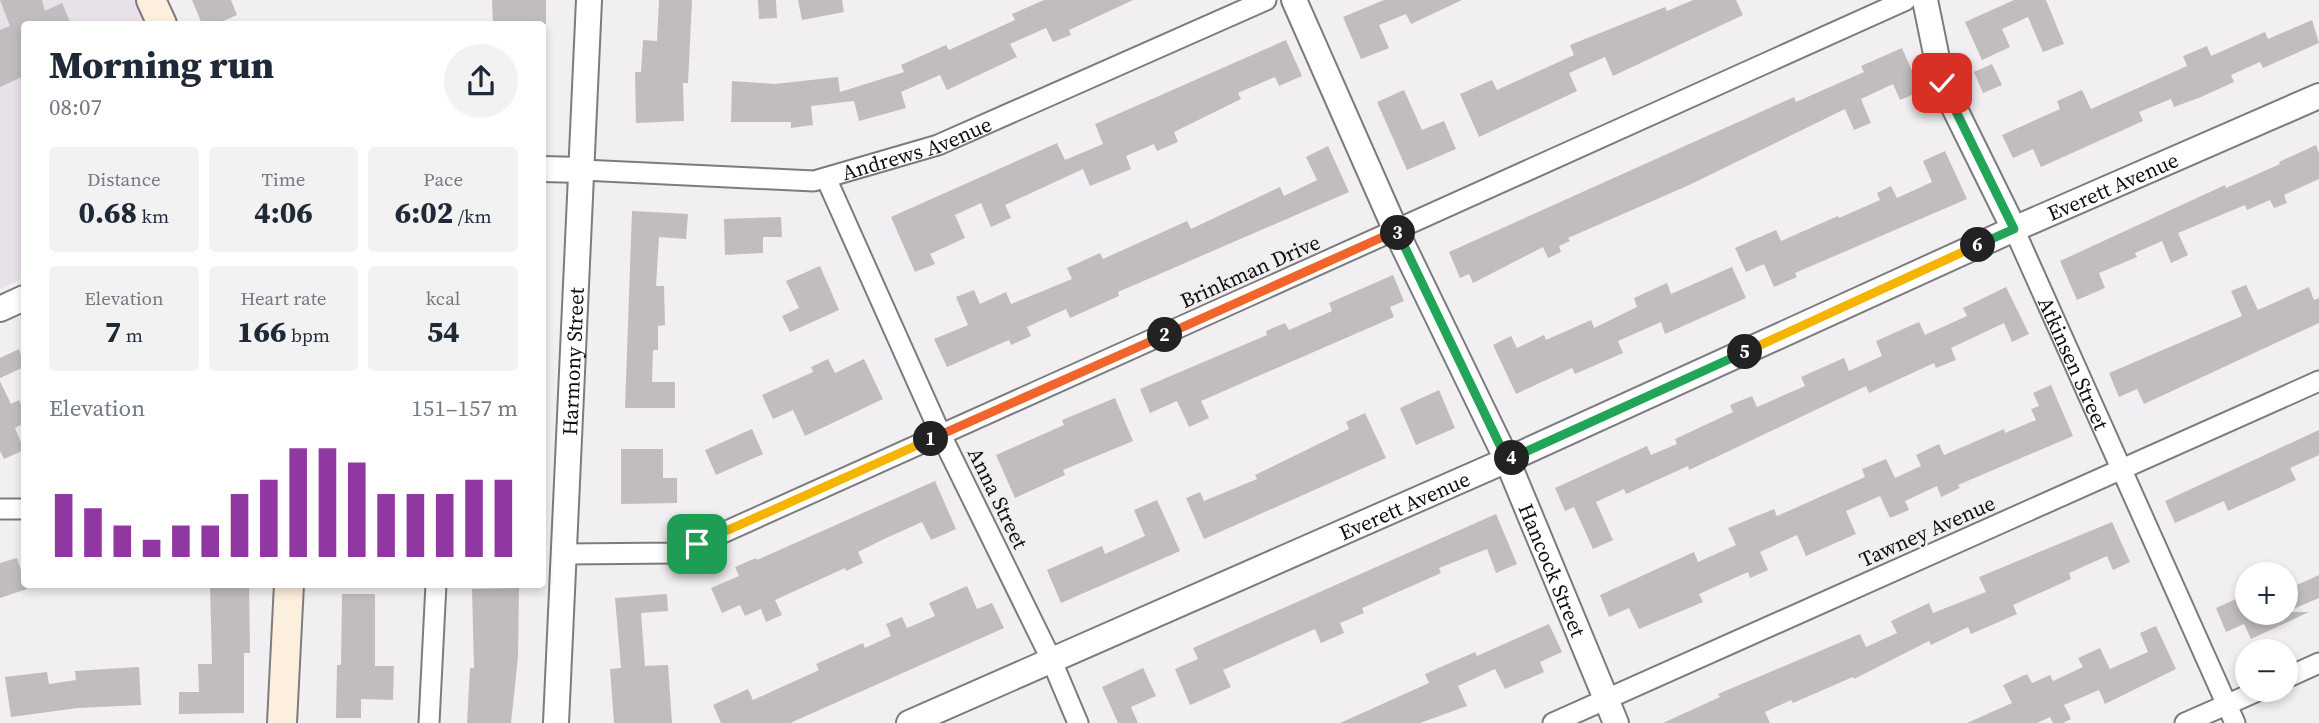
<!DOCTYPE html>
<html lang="en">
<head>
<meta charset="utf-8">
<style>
	body { margin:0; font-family:"Source Serif 4",serif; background:#f2f2f3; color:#1f2937; height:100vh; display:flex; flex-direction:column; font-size:26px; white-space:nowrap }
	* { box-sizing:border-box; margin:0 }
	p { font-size:23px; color:#747a83 }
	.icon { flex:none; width:38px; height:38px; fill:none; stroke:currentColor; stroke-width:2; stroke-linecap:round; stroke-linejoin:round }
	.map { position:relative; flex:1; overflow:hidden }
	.details { position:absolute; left:21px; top:21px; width:525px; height:567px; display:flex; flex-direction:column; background:#fff; border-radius:7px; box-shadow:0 4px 10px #0003 }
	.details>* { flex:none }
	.fabs { position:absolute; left:2235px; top:562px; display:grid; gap:14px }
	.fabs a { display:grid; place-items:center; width:63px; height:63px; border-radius:50%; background:#fff; box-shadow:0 4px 10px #0003; font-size:35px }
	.pin { position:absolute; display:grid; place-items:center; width:60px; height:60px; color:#fff; margin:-30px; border-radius:14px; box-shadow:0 4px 10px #0006 }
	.km { position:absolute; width:35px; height:35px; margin:-18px; border-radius:50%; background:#222; color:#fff; font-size:19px; line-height:35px; text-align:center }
	.round { display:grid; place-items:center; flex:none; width:74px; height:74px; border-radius:37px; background:#f2f2f3 }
	.head { display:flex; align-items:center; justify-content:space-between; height:119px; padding:0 28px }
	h1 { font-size:38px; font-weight:800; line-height:52px }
	.stats { display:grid; grid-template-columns:repeat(3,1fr); gap:10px; height:119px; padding:7px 28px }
	.stats div { display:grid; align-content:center; border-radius:7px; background:#f2f2f3; text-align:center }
	.stats b { font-size:30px; font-weight:800 }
	.stats small { font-size:19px; font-weight:400 }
	.stats p { font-size:19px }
	.chart { height:196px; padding:14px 28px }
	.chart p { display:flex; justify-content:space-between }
	.chart svg { width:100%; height:126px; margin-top:7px; stroke:#9137a2; stroke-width:6 }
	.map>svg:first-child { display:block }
	.built { fill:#e9e1ea }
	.building { fill:#c1bdbe }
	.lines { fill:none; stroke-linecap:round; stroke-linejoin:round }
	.minor-casing { stroke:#7e7b7e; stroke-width:23 }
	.tertiary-casing { stroke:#7e7b7e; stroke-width:28 }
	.secondary-casing { stroke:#7e7b7e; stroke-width:32 }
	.minor { stroke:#fff; stroke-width:19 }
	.tertiary { stroke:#fff; stroke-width:24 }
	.secondary { stroke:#fdefde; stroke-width:28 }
	.split-1-casing { stroke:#fff; stroke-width:14 }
	.split-2-casing { stroke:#fff; stroke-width:14 }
	.split-3-casing { stroke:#fff; stroke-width:14 }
	.split-4-casing { stroke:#fff; stroke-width:14 }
	.split-5-casing { stroke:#fff; stroke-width:14 }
	.split-6-casing { stroke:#fff; stroke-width:14 }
	.split-7-casing { stroke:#fff; stroke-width:14 }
	.split-1 { stroke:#f5b400; stroke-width:9 }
	.split-2 { stroke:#f0652b; stroke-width:9 }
	.split-3 { stroke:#f0652b; stroke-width:9 }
	.split-4 { stroke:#22a559; stroke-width:9 }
	.split-5 { stroke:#22a559; stroke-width:9 }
	.split-6 { stroke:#f5b400; stroke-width:9 }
	.split-7 { stroke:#22a559; stroke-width:9 }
	.labels { text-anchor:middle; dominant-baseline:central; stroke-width:5; stroke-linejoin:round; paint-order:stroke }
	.street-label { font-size:21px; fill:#0e0e0e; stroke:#f1eff1 }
</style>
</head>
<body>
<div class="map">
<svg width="2319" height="723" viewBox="0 0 2319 723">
	<rect width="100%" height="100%" fill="#f1eff1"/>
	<path class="built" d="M 0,0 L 136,0 L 147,24 L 24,24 L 24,278 L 0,289 Z"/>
	<g class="building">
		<path d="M 0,0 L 42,0 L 45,11 L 62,3 L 71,24 L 24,24 L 24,76 L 0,87 L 0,30 L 10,26 Z"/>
		<path d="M 192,0 L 231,0 L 237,15 L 216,24 L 202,24 Z"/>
		<path d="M 492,0 L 546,0 L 546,24 L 493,24 Z"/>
		<path d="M 659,0 L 692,0 L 688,83 L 683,83 L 684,121 L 636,123 L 635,72 L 641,72 L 643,40 L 657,41 Z"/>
		<path d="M 758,0 L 776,0 L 777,18 L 759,19 Z"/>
		<path d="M 798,0 L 842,0 L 844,12 L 802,20 Z"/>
		<path d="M 1044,0 L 1133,0 L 1069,30 L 1071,35 L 1053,42 L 1046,28 L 1010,44 L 1017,57 L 947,90 L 940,75 L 901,92 L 906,108 L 859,121 L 854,101 L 811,106 L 813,125 L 791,128 L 791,122 L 731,122 L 732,81 L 775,84 L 838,77 L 840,92 L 904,72 L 901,65 L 946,45 L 949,50 L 1015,20 L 1012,14 Z"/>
		<path d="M 1384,0 L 1462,0 L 1411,24 L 1406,14 L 1379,25 L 1389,48 L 1361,59 L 1343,17 Z"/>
		<path d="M 1693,0 L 1736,0 L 1743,15 L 1613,76 L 1605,57 L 1569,73 L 1577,91 L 1479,137 L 1460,94 L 1492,80 L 1497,90 L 1574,55 L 1570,45 L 1665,7 L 1667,11 Z"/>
		<path d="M 2014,0 L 2046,0 L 2064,44 L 2043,52 L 2028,17 L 2002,29 L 2010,47 L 1982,60 L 1965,22 Z"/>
		<path d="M 2312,20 L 2319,43 L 2263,68 L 2260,62 L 2231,75 L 2234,82 L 2201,97 L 2174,107 L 2171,99 L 2139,112 L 2143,121 L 2041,167 L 2033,149 L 2013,158 L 2002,135 L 2060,109 L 2057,101 L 2082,90 L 2091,109 L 2187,66 L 2183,56 L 2207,46 L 2211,56 L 2265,32 L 2268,39 Z"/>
		<path d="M 1286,40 L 1302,76 L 1279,86 L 1275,77 L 1238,93 L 1241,99 L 1174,132 L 1178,142 L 1157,151 L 1154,144 L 1126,156 L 1131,169 L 1090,186 L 1083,169 L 1005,205 L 1011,218 L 991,227 L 981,203 L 955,215 L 965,238 L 930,254 L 935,264 L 915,272 L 891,217 L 1057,143 L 1065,160 L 1103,144 L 1095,124 Z"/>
		<path d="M 1902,48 L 1921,91 L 1900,100 L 1893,84 L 1861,99 L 1871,123 L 1854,130 L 1845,109 L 1687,186 L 1568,238 L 1570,241 L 1559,246 L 1561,252 L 1548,258 L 1543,247 L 1473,283 L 1469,274 L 1460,278 L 1449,252 L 1794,97 L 1796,102 L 1864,72 L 1861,66 Z"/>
		<path d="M 1992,64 L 2002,85 L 1983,93 L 1974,72 Z"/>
		<path d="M 1404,90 L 1422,130 L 1444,121 L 1456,149 L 1407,170 L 1377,102 Z"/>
		<path d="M 2316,145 L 2319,153 L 2319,179 L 2284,195 L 2287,203 L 2274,208 L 2270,200 L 2247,210 L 2245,205 L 2178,233 L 2188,255 L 2171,263 L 2162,241 L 2135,253 L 2137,257 L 2099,273 L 2105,288 L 2077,300 L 2060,261 L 2225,185 L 2226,188 L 2280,164 L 2279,162 Z"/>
		<path d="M 1328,146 L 1349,192 L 1118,292 L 1119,296 L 1070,318 L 1066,309 L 1027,327 L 1031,336 L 1011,345 L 1009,340 L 947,367 L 934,339 L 968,325 L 956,297 L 974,290 L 980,304 L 1006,292 L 1011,304 L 1072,279 L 1067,268 L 1100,253 L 1103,259 L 1187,221 L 1191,229 L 1280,187 L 1284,196 L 1317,180 L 1306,157 Z"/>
		<path d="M 1945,151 L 1967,199 L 1795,273 L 1797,277 L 1774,287 L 1764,264 L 1746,272 L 1735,248 L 1776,230 L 1781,241 L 1838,216 L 1839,218 L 1880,200 L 1877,193 L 1891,186 L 1897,198 L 1932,182 L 1923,161 Z"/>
		<path d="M 632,211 L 688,214 L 686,239 L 659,237 L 656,286 L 664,286 L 665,325 L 658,326 L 658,350 L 653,350 L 652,382 L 675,382 L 675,408 L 625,408 Z"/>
		<path d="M 781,217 L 782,237 L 763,237 L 763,253 L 725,255 L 724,219 Z"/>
		<path d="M 820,266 L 839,310 L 790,332 L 782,316 L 799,308 L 786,281 Z"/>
		<path d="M 1732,267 L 1746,298 L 1665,334 L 1661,322 L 1618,341 L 1623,353 L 1575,374 L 1572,368 L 1516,394 L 1493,345 L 1511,336 L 1517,348 L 1544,335 L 1546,340 L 1591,320 L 1594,328 L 1637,307 L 1634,298 L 1667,283 L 1671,294 Z"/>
		<path d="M 1393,275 L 1404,301 L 1390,307 L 1394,317 L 1201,401 L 1209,418 L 1189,427 L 1177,401 L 1150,413 L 1140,389 L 1267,335 L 1266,331 L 1285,323 L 1289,330 L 1332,311 L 1329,303 Z"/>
		<path d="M 2246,285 L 2258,310 L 2309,287 L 2314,300 L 2319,298 L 2319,323 L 2144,404 L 2137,389 L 2119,397 L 2109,373 L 2242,316 L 2231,291 Z"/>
		<path d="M 2006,287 L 2029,334 L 2012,342 L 2004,323 L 1951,348 L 1956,360 L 1936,368 L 1934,363 L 1869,393 L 1866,386 L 1689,470 L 1688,466 L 1626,494 L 1624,489 L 1596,502 L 1613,540 L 1593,549 L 1574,507 L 1565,511 L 1555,488 L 1647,446 L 1651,455 L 1677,444 L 1675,439 L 1733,412 L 1730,405 L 1752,396 L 1757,407 L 1805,386 L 1801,377 L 1844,358 L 1849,371 L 1882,356 L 1876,341 L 1919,322 L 1925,335 L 1967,316 L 1963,308 Z"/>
		<path d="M 19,349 L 24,367 L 0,378 L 0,358 Z"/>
		<path d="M 828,359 L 835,373 L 864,359 L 883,399 L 805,436 L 793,410 L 773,419 L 762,395 L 813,372 L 811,367 Z"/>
		<path d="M 0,381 L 11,404 L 19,400 L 24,412 L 24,423 L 15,428 L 24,450 L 4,459 L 0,451 Z"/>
		<path d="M 2051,385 L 2073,436 L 1958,485 L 1960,488 L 1941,497 L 1937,486 L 1905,501 L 1909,510 L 1890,518 L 1880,496 L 1846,511 L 1856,534 L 1806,556 L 1797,535 L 1760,552 L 1768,570 L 1750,578 L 1748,572 L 1699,594 L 1703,602 L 1639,629 L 1629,608 L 1609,617 L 1600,595 L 1694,552 L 1698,562 L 1736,545 L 1728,528 L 1774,509 L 1777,516 L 1865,477 L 1862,469 L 1886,459 L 1895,478 L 1921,466 L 1916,455 L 1939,444 L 1944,455 L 2004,429 L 2005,433 L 2036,420 L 2031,409 L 2039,406 L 2033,393 Z"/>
		<path d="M 1439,390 L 1455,428 L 1416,445 L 1400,408 Z"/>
		<path d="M 1115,398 L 1133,441 L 1063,470 L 1065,475 L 1015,498 L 996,455 L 1064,425 L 1062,420 Z"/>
		<path d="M 1365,413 L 1386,458 L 1204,539 L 1186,498 L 1200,492 L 1204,501 L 1257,479 L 1255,475 L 1349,429 L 1346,422 Z"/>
		<path d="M 752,429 L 763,454 L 716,475 L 705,450 Z"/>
		<path d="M 2319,430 L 2319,455 L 2290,468 L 2296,480 L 2228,511 L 2224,501 L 2175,523 L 2165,501 Z"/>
		<path d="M 621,449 L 663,449 L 663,478 L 677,478 L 677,503 L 621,504 Z"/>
		<path d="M 935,481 L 956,529 L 931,540 L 922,522 L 884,539 L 858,552 L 863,563 L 846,571 L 845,568 L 775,600 L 782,615 L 766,622 L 761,609 L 745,616 L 740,605 L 722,613 L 711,588 L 739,576 L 735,567 L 756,558 L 757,560 Z"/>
		<path d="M 1157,500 L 1180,551 L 1061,603 L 1047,570 L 1102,546 L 1105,554 L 1145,536 L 1134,510 Z"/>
		<path d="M 1496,514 L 1517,564 L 1496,573 L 1487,549 L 1439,568 L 1441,573 L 1362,608 L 1364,613 L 1340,623 L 1344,633 L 1321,643 L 1315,629 L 1223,670 L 1231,687 L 1190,705 L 1175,669 L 1198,659 L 1193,648 Z"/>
		<path d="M 2112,522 L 2130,562 L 2113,570 L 2107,556 L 2069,573 L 2071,579 L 2013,605 L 2017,614 L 1971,634 L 1968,627 L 1931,645 L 1929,641 L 1854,679 L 1853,677 L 1793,703 L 1791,700 L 1765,712 L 1770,723 L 1663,723 L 1720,697 L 1718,694 L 1860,634 L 1866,647 L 1897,633 L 1891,621 L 1929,603 L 1933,613 L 1986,592 L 1979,577 Z"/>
		<path d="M 17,558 L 27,589 L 0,598 L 0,563 Z"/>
		<path d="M 2319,575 L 2319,598 L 2286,612 L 2286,590 Z"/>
		<path d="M 210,584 L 249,584 L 250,653 L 244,653 L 244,713 L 179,714 L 179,692 L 199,692 L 198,664 L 212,664 Z"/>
		<path d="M 967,586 L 977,609 L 992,603 L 1004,628 L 790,723 L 721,723 L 713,705 L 748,689 L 753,700 L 819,670 L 816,664 L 863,643 L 865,648 L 891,636 L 886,624 L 902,617 L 907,628 L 935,616 L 929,603 Z"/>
		<path d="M 519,588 L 518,657 L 511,723 L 467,723 L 470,668 L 474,668 L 472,589 Z"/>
		<path d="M 342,594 L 375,594 L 375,666 L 394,666 L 393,700 L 361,699 L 361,718 L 336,718 L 337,665 L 341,665 Z"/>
		<path d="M 667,594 L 668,611 L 641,613 L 645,666 L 668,665 L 672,723 L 614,723 L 610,669 L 621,668 L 615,598 Z"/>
		<path d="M 2247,594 L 2247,612 L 2309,612 L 2251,639 L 2244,624 L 2226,632 L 2216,608 Z"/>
		<path d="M 1549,624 L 1562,652 L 1540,662 L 1544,672 L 1505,689 L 1495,669 L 1458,686 L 1467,706 L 1420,723 L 1340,723 L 1429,683 L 1425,674 L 1475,652 L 1477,656 Z"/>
		<path d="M 2156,626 L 2176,669 L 2105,704 L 2099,690 L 2064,705 L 2071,719 L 2063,723 L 2053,723 L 2050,717 L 2037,723 L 1967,723 L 2012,703 L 2003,685 L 2027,674 L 2032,683 L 2050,675 L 2053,681 L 2083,667 L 2078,658 L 2100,648 L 2110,669 L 2148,652 L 2140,633 Z"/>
		<path d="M 139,667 L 141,705 L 78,708 L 11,717 L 5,677 L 47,672 L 49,684 L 76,680 L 75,671 Z"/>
		<path d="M 1143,668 L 1156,696 L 1131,707 L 1138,723 L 1118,723 L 1102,687 Z"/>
	</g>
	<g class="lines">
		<g class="minor-casing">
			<g id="minor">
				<path id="s1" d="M 582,170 L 814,181 L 938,145 L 1266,0"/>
				<path d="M 826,178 L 941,435 L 1051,659 L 1078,723"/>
				<path id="s2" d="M 2014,229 L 2235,723"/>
				<path d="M 0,509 L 24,509"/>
				<path d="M 564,554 L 678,553 L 1906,0"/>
				<path d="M 2286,678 L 2319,663"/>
				<path d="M 429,723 L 436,584"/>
				<path d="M 1553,723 L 2319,381"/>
				<path d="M 2185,723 L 2260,690"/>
			</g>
		</g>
		<g class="tertiary-casing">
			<g id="tertiary">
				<path id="s3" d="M 1294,0 L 1396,231 L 1507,460 L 1616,723"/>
				<path d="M 1925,0 L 1942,83 L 2014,229"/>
				<path d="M 542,169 L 582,170"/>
				<path d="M 0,309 L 24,298"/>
				<path id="s4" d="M 556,723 L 589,0"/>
				<path id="s5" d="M 909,723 L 1507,460 L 2014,229 L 2319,96"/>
			</g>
		</g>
		<g class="secondary-casing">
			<g id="secondary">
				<path d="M 151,0 L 162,24"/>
				<path d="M 282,723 L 289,584"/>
			</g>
		</g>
		<use href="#minor" class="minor"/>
		<use href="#tertiary" class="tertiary"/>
		<use href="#secondary" class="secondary"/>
	</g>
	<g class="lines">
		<g class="split-1-casing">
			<path id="split-1" d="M 697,544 L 931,439"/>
		</g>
		<g class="split-2-casing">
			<path id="split-2" d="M 931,439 L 1165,335"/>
		</g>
		<g class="split-3-casing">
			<path id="split-3" d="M 1165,335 L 1396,231 L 1398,233"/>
		</g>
		<g class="split-4-casing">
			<path id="split-4" d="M 1398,233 L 1507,460 L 1512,458"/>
		</g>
		<g class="split-5-casing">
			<path id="split-5" d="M 1512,458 L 1745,352"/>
		</g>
		<g class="split-6-casing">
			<path id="split-6" d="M 1745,352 L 1978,245"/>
		</g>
		<g class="split-7-casing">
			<path id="split-7" d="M 1942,83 L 2014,229 L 1978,245"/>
		</g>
		<use href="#split-1" class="split-1"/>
		<use href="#split-2" class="split-2"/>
		<use href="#split-3" class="split-3"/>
		<use href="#split-4" class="split-4"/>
		<use href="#split-5" class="split-5"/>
		<use href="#split-6" class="split-6"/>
		<use href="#split-7" class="split-7"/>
	</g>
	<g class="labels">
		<g class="street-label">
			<text stroke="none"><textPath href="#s1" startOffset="340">Andrews Avenue</textPath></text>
			<text stroke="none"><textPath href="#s5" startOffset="1318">Everett Avenue</textPath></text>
			<text transform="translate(1250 271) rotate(-24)">Brinkman Drive</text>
			<text stroke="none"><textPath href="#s4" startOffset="362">Harmony Street</textPath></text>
			<text stroke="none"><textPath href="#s2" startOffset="147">Atkinsen Street</textPath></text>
			<text transform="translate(998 498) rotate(64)">Anna Street</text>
			<text stroke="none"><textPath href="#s5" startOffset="541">Everett Avenue</textPath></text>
			<text transform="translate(1927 531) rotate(-24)">Tawney Avenue</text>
			<text stroke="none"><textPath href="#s3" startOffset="626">Hancock Street</textPath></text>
		</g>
	</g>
</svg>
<div class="fabs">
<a>+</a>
<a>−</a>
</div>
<div class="pin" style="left:697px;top:544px;background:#1e9e55"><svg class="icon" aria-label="arrive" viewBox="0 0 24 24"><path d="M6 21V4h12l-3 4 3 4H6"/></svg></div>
<div class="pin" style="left:1942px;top:83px;background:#d93025"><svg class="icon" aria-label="check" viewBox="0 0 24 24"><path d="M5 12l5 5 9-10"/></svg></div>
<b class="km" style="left:931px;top:439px">1</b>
<b class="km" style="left:1165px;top:335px">2</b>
<b class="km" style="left:1398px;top:233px">3</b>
<b class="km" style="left:1512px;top:458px">4</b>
<b class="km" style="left:1745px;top:352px">5</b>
<b class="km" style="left:1978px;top:245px">6</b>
<section class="details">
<div class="head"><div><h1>Morning run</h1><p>08:07</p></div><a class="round"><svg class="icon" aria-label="share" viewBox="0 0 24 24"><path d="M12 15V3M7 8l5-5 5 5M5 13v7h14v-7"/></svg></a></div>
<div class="stats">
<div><p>Distance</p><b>0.68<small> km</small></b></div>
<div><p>Time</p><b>4:06</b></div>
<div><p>Pace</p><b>6:02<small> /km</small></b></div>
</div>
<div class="stats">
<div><p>Elevation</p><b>7<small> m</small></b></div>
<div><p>Heart rate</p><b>166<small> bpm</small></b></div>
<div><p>kcal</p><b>54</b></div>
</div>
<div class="chart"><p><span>Elevation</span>151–157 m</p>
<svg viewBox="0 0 160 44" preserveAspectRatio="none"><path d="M5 44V22M15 44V27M25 44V33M35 44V38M45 44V33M55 44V33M65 44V22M75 44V17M85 44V6M95 44V6M105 44V11M115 44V22M125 44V22M135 44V22M145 44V17M155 44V17"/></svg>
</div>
</section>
</div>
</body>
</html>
